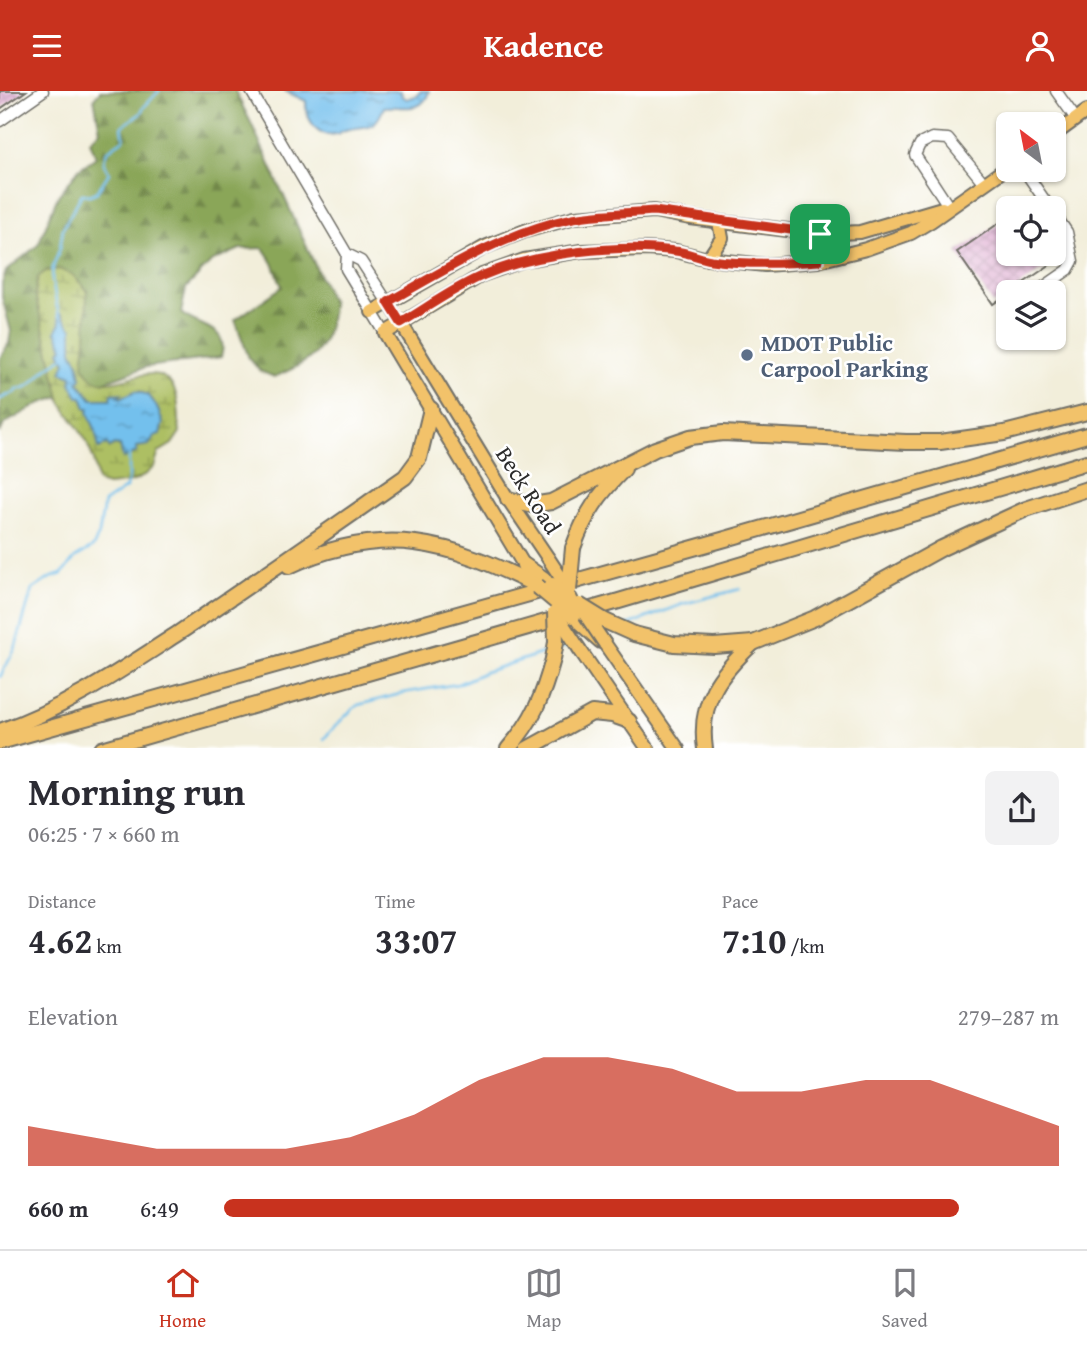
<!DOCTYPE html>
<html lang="en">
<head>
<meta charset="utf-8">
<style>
	body { margin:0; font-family:"Gentium Book Plus",serif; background:#f2f2f3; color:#2b2b33; height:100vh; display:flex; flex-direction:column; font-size:26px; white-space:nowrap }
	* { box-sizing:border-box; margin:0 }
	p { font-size:23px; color:#7c7c81 }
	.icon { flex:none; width:38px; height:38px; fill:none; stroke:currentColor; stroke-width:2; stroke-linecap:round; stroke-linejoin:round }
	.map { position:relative; height:657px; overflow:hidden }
	.panel { display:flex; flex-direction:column; background:#fff; flex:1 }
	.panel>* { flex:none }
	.needle { width:46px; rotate:328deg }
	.controls { position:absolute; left:996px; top:21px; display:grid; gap:14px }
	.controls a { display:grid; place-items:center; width:70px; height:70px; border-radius:10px; background:#fff; box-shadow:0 2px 5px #0004; font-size:35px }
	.pin { position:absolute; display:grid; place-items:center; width:60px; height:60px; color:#fff; margin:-30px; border-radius:14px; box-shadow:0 4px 10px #0006 }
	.round { display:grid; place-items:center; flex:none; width:74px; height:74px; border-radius:10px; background:#f2f2f3 }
	.summary { display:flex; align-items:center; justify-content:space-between; height:119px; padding:0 28px }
	h1 { font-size:38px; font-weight:700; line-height:52px }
	.stats { display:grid; grid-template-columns:repeat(3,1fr); gap:10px; height:119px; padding:7px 28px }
	.stats div { display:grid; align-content:center }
	.stats b { font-size:35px; font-weight:700 }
	.stats small { font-size:19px; font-weight:400 }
	.stats p { font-size:19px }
	.chart { height:196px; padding:14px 28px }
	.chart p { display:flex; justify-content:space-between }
	.chart svg { width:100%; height:126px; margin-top:7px; fill:#c8321e; opacity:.7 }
	ul { padding:0 28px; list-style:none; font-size:23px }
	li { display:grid; grid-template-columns:112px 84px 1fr; align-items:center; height:52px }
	li i { height:18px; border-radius:9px; background:#c8321e }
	header { display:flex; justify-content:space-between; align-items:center; height:91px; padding:0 28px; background:#c8321e; color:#fff; font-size:32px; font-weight:700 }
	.menu { display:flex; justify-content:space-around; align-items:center; height:98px; border-top:2px solid #e1e1e2; background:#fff; font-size:19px; color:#7c7c81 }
	.menu a { display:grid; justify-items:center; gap:4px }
	.menu .active { color:#c8321e }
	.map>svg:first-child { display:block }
	.forest { fill:url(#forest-firs); stroke:#5a6842; stroke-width:2 }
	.wetland { fill:url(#wetland-marsh); stroke:#6c7547; stroke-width:2; fill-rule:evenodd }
	.water { fill:url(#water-ripples); stroke:#4f768c; stroke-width:2 }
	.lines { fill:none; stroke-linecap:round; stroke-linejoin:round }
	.stream { stroke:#73c0ed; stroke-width:2.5 }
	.building { fill:url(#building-cross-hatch) }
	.minor-casing { stroke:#716f68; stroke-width:13 }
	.major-casing { stroke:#716f68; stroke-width:16 }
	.highway-casing { stroke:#716f68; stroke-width:18 }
	.minor { stroke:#fff; stroke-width:10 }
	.major { stroke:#f2c26a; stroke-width:12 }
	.highway { stroke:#f2c26a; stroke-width:14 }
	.major-bridge-casing { stroke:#716f68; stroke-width:16; stroke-linecap:butt }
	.highway-bridge-casing { stroke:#716f68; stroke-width:18; stroke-linecap:butt }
	.major-bridge { stroke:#f2c26a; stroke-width:12 }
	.highway-bridge { stroke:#f2c26a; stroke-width:14 }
	.route-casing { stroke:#fff; stroke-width:14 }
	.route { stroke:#c8321e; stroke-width:9 }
	.service-dot { fill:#5c6f8a; stroke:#fff; stroke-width:2.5 }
	.labels { text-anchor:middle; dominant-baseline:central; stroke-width:5; stroke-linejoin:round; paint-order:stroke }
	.service-label { font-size:23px; font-weight:bold; fill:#4e5e75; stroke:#fff; text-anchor:start }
	.street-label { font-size:23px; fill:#2b2b2b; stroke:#fff }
</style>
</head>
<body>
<header><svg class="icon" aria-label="menu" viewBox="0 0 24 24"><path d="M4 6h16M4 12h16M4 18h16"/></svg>Kadence<svg class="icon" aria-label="person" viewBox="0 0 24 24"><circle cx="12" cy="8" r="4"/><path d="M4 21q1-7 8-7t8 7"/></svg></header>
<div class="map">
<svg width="1087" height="658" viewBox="0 0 1087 658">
	<defs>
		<pattern id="forest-firs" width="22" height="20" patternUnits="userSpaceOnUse" patternTransform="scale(1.75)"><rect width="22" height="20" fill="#8aa659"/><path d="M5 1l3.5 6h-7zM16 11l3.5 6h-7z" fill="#71874a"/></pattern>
		<pattern id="wetland-marsh" width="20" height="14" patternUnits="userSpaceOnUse" patternTransform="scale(1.75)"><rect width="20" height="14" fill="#adbf63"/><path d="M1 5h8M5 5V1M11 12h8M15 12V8" fill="none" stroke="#8d9b52"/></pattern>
		<pattern id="water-ripples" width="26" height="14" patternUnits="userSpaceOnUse" patternTransform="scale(1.75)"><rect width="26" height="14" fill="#73c0ed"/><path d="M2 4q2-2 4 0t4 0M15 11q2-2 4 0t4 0" fill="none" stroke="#5f9cc0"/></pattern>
		<pattern id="building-cross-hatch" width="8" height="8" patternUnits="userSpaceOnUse" patternTransform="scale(1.75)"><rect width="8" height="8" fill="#dda7ce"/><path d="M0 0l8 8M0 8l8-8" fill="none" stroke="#b388a7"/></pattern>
	</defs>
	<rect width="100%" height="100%" fill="#fff"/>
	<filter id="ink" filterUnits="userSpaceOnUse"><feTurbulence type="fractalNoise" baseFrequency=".0143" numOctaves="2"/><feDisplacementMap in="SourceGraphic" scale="14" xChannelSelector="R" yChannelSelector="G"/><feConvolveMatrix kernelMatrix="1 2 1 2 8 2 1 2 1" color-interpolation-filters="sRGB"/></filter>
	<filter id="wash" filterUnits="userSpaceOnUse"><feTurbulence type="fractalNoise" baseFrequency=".00686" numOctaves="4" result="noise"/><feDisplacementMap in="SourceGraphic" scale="28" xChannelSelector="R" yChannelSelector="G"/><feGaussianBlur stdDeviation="1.57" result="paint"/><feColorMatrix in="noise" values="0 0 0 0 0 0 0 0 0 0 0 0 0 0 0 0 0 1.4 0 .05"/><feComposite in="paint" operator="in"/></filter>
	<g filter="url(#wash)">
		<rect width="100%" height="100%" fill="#f2eeda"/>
		<path class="forest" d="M 100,0 L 235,0 L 251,32 L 332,212 C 329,257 315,269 274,286 L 260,280 L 249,267 L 235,229 L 282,196 L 273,172 L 263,157 L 240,158 L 211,171 L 186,197 L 181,222 C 199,237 230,235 221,266 L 146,276 L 39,313 L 4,333 L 0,342 L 0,267 L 9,252 L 11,240 L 2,206 L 2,193 L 6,180 L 38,154 L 58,105 L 79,78 L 96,66 L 90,50 L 100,40 L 94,7 Z"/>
		<path class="wetland" d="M 59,178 L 72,183 L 87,199 L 86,249 L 83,274 C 86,278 89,285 92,287 C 115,302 152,267 171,293 C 180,304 178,328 180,341 L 172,353 L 159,361 L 154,376 L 144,385 L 132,391 L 108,394 L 98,391 L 94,369 L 86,349 L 61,311 L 35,203 L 38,186 L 46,180 ZM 58,222 L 62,223 L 72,240 L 72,260 L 78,271 L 81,286 L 78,291 L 92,308 L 111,308 L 123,302 L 118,306 L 121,307 L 140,300 L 152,308 L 157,343 L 136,355 L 137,360 L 122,359 L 119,355 L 113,354 L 110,357 L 110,354 L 98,350 L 89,318 L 86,316 L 73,285 L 62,281 L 66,271 L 60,260 L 63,257 L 56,240 L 61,232 Z"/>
		<g class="water">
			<path d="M 285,0 L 401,0 L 402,5 L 407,8 L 416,5 L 421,0 L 429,0 C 423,24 401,14 384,16 C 374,42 366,33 345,39 C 337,41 343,42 335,43 C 316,47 305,25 306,10 Z"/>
			<path d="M 60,222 L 72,238 L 72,260 L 78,271 L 81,287 L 78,291 L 92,308 L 111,308 L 112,303 L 123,302 L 118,305 L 121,307 L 135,300 C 153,302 158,317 163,332 L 160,343 L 154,345 L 149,354 L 136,356 L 137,361 L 123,367 L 120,355 L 113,354 L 110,357 L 107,353 L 99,357 L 95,338 L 88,322 L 89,317 L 86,317 L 82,306 L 78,306 L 71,292 L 72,285 L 61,281 L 66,271 L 60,260 L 63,257 L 56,240 L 60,232 L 58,223 Z"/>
		</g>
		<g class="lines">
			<g class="stream">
				<path d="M 59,225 L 52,189 L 53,176 L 60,157 L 63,137 L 82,103 L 90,104 L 97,101 L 109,82 L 104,73 C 104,58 113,56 124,48 L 122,35 L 140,23 L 144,16 L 159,0"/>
				<path d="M 0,308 L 15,301 L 16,298 C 32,298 35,287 46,278 C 52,273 60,269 66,264"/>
				<path d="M 628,534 L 683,513 L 740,498"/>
				<path d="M 559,558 L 573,555"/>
				<path d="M 0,586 L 15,558 L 32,499 L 50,487 L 62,483 L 75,467 L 93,456 L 99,443 L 104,412 L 126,397 L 129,386 L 129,363"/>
				<path d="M 324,648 C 328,642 353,617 358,614 L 408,601 L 458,593 L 485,581 L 549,560"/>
			</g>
		</g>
		<g id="blocks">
			<g class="building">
				<path d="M 0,0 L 26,0 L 0,18 Z"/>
				<path d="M 1008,126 L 1008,163 L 1064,164 L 993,213 L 957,161 Z"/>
			</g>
		</g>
	</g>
	<g filter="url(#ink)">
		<use href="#blocks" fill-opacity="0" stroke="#716f68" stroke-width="2"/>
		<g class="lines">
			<g class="minor-casing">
				<g id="minor">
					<path d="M 251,0 L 347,163 L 346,178 L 385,242"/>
					<path d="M 1056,0 L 1076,28"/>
					<path d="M 0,30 L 43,0"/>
					<path d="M 1024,79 L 1050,117"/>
					<path d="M 949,116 L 915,64 L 920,53 L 932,47 L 948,48 L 984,92"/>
					<path d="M 347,163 L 361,170 L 401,232"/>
					<path d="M 1042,197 L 1068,179 L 1073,170 L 1067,141 L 1054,122"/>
				</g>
			</g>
			<g class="major-casing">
				<g id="major">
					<path d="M 1054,44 L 1087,20"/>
					<path d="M 708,168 L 722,147 L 719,131"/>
					<path d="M 818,170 C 813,159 813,154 820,143"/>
					<path d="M 372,221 L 485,156 L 525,140 L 575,126 L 654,120 L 690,127 L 820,143 L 860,141 L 942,117"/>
					<path d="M 401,232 L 508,408 L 548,467"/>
					<path d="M 528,481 L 385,242 L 482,184 L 524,169 L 581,160 L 646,158 L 676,160 L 708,168 L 765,174 L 818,170 L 866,158 L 911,142 L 931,130 L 1008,76"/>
					<path d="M 605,553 L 678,658"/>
					<path d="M 580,559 L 648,658"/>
				</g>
			</g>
			<g class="highway-casing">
				<g id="highway">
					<path d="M 508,408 L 532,414 L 551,411 L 655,358 L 690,346 L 723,342 L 906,351 L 940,351 L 1004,342 L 1087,321"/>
					<path d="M 573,457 C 585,423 599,403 624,378"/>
					<path d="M 524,474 L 551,493"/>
					<path d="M 289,475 C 384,432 448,450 537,495"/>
					<path d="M 573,525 L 601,550"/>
					<path d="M 634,543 L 674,553 L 714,555 L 753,552 L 815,527 L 942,457 L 1026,418 L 1087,398"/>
					<path d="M 0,640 C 64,618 120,580 177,543 C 254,492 329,439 405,386 L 419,367 L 431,318"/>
					<path d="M 0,651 L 722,449 L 1087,344"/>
					<path d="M 102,658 L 619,510 L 1087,371"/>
					<path d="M 508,658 C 534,628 543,605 553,568"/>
					<path d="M 527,658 L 592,622 L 612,624 L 629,630"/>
					<path d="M 705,658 C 698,610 720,583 753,552"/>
				</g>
			</g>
			<use href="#minor" class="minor"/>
			<use href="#major" class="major"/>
			<use href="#highway" class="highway"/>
			<g class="major-bridge-casing">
				<g id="major-bridge">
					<path d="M 548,467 L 569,499"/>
					<path d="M 580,516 L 605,553"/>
					<path d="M 555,521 L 580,559"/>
				</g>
			</g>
			<g class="highway-bridge-casing">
				<g id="highway-bridge">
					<path d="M 552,494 L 570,508 L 571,512"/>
					<path d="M 537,495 L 573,525"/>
					<path d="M 569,499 L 573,457"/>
					<path d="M 579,514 L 605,530 L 634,543"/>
					<path d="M 553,568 L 556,551 L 555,522"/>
				</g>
			</g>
			<use href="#major-bridge" class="major-bridge"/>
			<use href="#highway-bridge" class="highway-bridge"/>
		</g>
	</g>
	<g class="lines" filter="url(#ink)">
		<g class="route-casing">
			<path id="route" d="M 654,120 L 820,143 C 813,154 813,159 818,170 C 782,173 747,174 711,169 C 699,167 687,161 675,160 C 620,152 535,162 484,184 C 455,196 428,216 401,232 L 388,211 C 448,177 505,141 573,127 C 599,122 628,122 654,120 Z"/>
		</g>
		<use href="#route" class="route"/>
	</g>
	<circle class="service-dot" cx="747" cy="264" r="7"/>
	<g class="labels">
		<g class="service-label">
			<text x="761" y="251">MDOT Public<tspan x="761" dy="26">Carpool Parking</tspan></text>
		</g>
		<g class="street-label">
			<text transform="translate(529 399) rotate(57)">Beck Road</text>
		</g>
	</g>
</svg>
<div class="controls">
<a><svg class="needle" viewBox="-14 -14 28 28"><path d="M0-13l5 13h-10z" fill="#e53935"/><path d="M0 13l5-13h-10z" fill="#7c7c81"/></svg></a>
<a><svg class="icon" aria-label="locate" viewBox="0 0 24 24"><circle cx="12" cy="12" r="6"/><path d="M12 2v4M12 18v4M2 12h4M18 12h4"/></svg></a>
<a><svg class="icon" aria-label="layers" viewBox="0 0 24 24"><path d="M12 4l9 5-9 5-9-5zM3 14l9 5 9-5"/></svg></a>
</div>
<div class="pin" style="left:820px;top:143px;background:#1e9e55"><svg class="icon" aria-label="arrive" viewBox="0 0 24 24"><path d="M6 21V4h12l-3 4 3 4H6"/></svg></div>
</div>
<section class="panel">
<div class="summary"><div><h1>Morning run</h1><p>06:25 · 7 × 660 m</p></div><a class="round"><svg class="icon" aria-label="share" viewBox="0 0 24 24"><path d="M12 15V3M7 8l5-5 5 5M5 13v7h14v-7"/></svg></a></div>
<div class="stats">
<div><p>Distance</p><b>4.62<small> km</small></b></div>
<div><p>Time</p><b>33:07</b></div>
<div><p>Pace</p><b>7:10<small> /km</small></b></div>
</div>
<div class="chart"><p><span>Elevation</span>279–287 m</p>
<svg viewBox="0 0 160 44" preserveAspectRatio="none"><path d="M0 44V30L10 34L20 38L30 38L40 38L50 34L60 26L70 14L80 6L90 6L100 10L110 18L120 18L130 14L140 14L150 22L160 30V44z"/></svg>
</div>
<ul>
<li><b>660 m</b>6:49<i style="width:88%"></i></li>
</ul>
</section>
<nav class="menu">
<a class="active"><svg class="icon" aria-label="home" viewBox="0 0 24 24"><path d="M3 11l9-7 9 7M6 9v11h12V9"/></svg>Home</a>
<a><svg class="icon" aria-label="map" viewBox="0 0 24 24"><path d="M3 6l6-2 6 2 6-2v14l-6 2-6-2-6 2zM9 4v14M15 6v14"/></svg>Map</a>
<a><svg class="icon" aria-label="saved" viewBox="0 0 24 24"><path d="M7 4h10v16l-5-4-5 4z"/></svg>Saved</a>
</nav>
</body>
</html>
